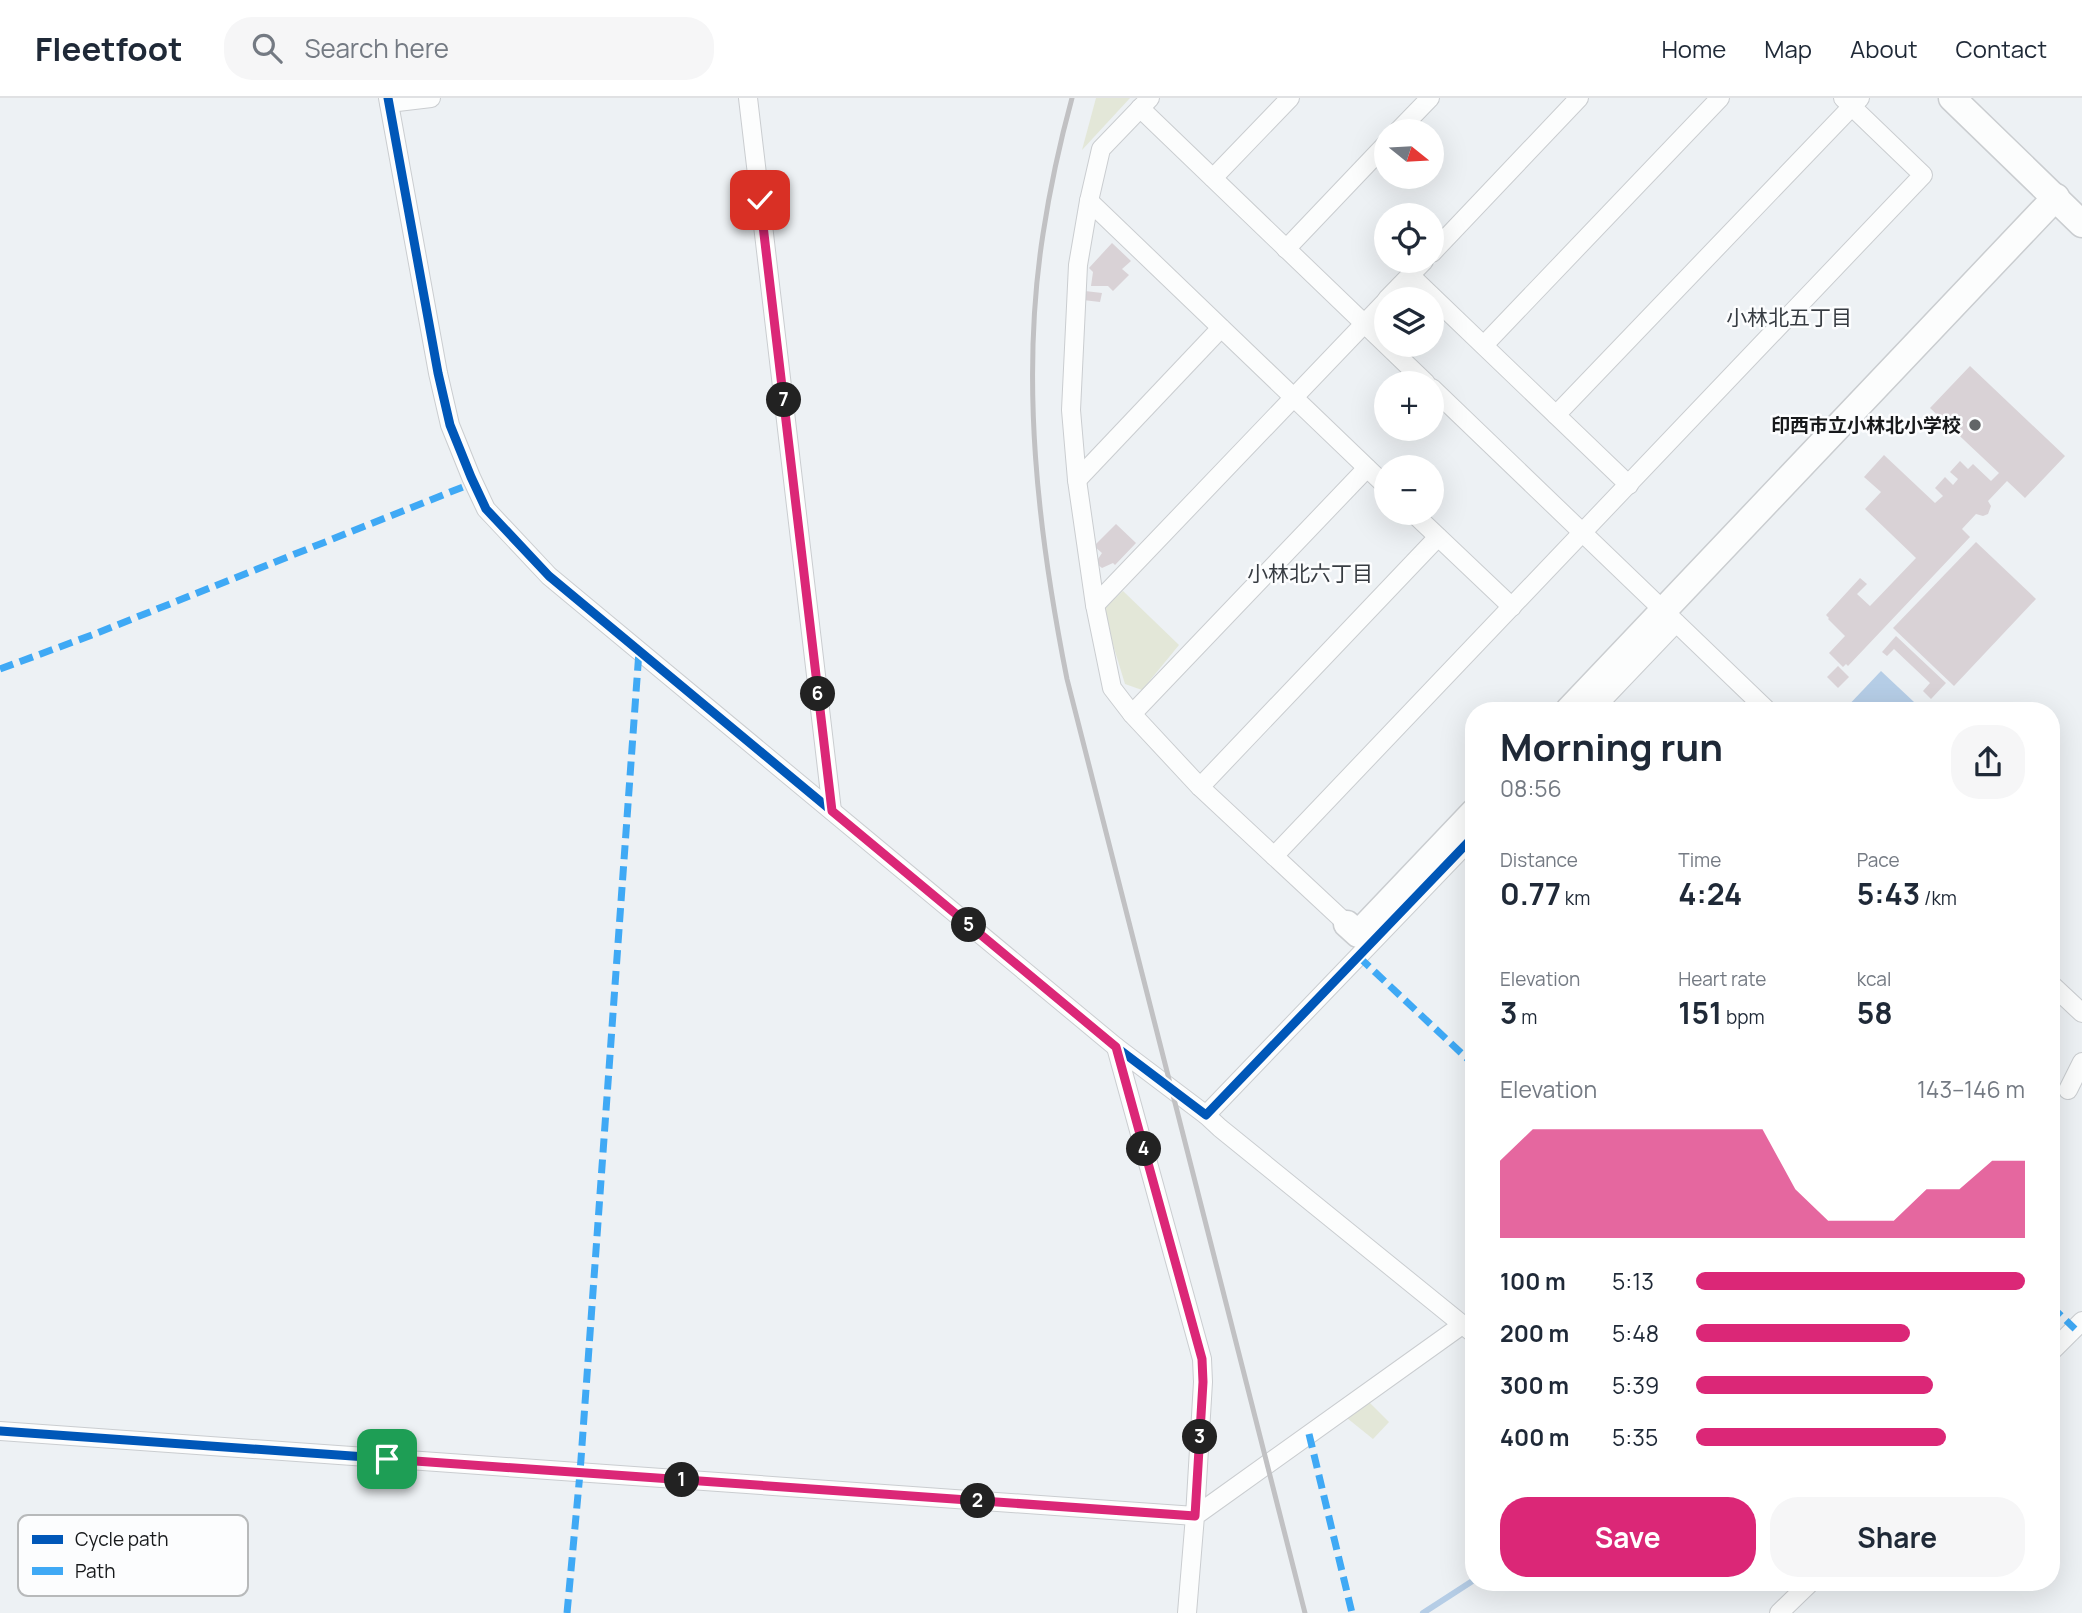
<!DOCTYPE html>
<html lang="en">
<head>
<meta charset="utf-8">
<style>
	body { margin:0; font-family:Manrope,"Noto Sans JP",sans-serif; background:#f6f6f7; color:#1f2937; height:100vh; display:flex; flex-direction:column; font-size:26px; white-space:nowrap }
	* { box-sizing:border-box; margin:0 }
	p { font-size:23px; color:#747a83 }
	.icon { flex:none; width:38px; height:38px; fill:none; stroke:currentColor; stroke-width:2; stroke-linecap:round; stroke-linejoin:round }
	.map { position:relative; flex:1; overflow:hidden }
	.sheet { position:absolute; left:1465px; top:604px; width:595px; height:889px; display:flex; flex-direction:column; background:#fff; border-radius:28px; box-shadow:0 7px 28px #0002 }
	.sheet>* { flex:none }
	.needle { width:46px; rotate:108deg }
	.controls { position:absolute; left:1374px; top:21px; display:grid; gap:14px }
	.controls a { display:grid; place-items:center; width:70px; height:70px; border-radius:50%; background:#fff; box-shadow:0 7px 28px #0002; font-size:35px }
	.pin { position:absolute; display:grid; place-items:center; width:60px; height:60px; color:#fff; margin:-30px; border-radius:14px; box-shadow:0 4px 10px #0006 }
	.km { position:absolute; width:35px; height:35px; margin:-18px; border-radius:50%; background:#222; color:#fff; font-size:19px; line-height:35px; text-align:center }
	.round { display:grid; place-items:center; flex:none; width:74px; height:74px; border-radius:28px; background:#f6f6f7 }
	.summary { display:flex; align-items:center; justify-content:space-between; height:119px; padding:0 35px }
	h1 { font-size:38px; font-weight:700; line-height:52px }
	.metrics { display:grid; grid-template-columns:repeat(3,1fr); gap:10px; height:119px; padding:7px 35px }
	.metrics div { display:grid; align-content:center }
	.metrics b { font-size:30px; font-weight:700 }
	.metrics small { font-size:19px; font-weight:400 }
	.metrics p { font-size:19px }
	.chart { height:196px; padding:14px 35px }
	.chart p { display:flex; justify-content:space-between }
	.chart svg { width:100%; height:126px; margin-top:7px; fill:#db2777; opacity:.7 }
	.primary-button { display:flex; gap:14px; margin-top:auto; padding:14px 35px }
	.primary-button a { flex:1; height:80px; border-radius:28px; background:#db2777; color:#fff; font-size:28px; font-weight:700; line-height:80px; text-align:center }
	.primary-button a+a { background:#f6f6f7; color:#1f2937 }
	ul { padding:0 35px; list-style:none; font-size:23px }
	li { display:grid; grid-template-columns:112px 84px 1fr; align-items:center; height:52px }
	li i { height:18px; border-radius:9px; background:#db2777 }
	header { display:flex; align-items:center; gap:42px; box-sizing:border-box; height:98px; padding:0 35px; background:#fff; border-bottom:2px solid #e0e1e3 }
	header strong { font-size:33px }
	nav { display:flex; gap:38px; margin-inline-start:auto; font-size:24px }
	.search { width:490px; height:63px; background:#f6f6f7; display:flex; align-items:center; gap:18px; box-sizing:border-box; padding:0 24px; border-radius:28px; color:#747a83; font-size:26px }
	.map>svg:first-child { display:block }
	.green { fill:#e3e7d8 }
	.water { fill:#b5cde6 }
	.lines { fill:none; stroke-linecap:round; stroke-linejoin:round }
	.stream { stroke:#b5cde6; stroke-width:6 }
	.building { fill:#d9d2d6 }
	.street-casing { stroke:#cacdd0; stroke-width:20 }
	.secondary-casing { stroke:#cacdd0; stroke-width:29 }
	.street { stroke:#fcfdfd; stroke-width:18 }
	.secondary { stroke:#fcfdfd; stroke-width:26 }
	.rail { stroke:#c1c1c3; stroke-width:5 }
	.quiet { stroke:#3fa9f5; stroke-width:7; stroke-dasharray:14 7; stroke-linecap:butt }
	.cycleway-casing { stroke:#fcfdfe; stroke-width:13 }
	.cycleway { stroke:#0057b8; stroke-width:9 }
	.route-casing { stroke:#fff; stroke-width:14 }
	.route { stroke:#db2777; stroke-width:9 }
	.poi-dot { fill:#626567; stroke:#fcfdfe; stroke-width:2.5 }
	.labels { text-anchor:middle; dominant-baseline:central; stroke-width:5; stroke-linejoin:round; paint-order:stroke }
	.poi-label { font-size:19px; font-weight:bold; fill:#17191b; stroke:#fcfdfe; text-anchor:end }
	.neighbourhood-label { font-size:21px; fill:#373c42; stroke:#fcfdfe }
	.key { fill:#fcfdfe; stroke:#b7b9ba; stroke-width:2 }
	.key-label { font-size:19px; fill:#17191b }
</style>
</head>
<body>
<header>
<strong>Fleetfoot</strong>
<div class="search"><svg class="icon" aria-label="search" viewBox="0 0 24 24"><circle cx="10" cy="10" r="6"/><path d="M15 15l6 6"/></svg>Search here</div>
<nav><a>Home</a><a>Map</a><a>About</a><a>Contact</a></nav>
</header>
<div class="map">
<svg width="2082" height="1515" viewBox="0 0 2082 1515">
	<rect width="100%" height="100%" fill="#edf1f4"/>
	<g class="green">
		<path d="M 1096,0 L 1130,0 L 1082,52 Z"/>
		<path d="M 1123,493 L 1179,547 L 1142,592 L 1125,586 L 1107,527 L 1105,509 Z"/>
		<path d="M 1369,1304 L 1389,1324 L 1373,1341 L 1347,1320 Z"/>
	</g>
	<path class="water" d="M 1881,573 L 1914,604 L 1906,612 L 1844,612 Z"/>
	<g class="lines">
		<path class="stream" d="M 1423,1515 L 1474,1482"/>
	</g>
	<g class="building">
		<path d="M 1112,145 L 1131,163 L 1122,171 L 1129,177 L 1113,193 L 1108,188 L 1091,188 L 1093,174 L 1089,170 Z"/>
		<path d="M 1085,193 L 1102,195 L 1100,204 L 1083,202 Z"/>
		<path d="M 1970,268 L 2065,358 L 2025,400 L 2007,383 L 1988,403 L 1991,408 L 1988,416 L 1983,418 L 1976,416 L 1962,431 L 1970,439 L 1848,568 L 1846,566 L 1843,569 L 1829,555 L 1845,538 L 1828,521 L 1829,520 L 1826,517 L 1860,480 L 1867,486 L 1857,496 L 1870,508 L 1916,460 L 1865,411 L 1881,394 L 1864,379 L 1884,357 L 1935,405 L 1943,398 L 1935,390 L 1945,379 L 1953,387 L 1958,381 L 1950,374 L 1960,363 L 1968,371 L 1973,366 L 1991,383 L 1999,375 L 1930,310 Z"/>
		<path d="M 1116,426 L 1136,445 L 1115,467 L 1113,465 L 1102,470 L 1097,466 L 1098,461 L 1102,455 L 1094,448 Z"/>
		<path d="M 1976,444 L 2036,501 L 1954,588 L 1893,530 Z"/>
		<path d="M 1896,538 L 1946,585 L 1931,601 L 1923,593 L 1930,585 L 1894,551 L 1887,558 L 1882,554 Z"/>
		<path d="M 1838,568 L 1849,579 L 1838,590 L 1827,579 Z"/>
	</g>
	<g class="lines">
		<g class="street-casing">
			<g id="street">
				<path d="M 388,0 L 438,275 L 450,327 L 471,379 L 486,411 L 549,478 L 1116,949"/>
				<path d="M 748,0 L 832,713"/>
				<path d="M 1150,0 L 1101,51 L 1089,103 L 1078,167 L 1071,312 L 1077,382 L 1095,507 L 1112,590 L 1132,616 L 1200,689 L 1347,826"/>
				<path d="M 389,5 L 431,0"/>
				<path d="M 1140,10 L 1426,285"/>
				<path d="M 1398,33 L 1430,0"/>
				<path d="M 1213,80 L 1290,0"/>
				<path d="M 1089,103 L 1386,388"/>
				<path d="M 1286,151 L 1386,46"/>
				<path d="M 1432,155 L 1579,0"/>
				<path d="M 1410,177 L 1629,387"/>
				<path d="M 1387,201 L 1424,163"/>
				<path d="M 1484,247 L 1720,0"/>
				<path d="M 1432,290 L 1767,612"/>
				<path d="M 1556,317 L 1860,0"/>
				<path d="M 1077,382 L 1221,230"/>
				<path d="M 1413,415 L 1512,509"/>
				<path d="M 1095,507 L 1386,203"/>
				<path d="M 1593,612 L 1676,525"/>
				<path d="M 1132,616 L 1367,370"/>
				<path d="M 1200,689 L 1438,439"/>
				<path d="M 1274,758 L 1923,77 L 1843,0"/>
				<path d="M 2051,886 L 2082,915"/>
				<path d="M 2068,992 L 2082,964"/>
				<path d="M 1206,1017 L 1220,1030 L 1474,1236"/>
				<path d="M 2051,1254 L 2082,1223"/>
				<path d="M 0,1333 L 1195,1418 L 1203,1284 L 1202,1261 L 1116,949 L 1206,1017 L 1474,738"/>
				<path d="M 1187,1515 L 1195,1418 L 1462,1227"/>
				<path d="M 1779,1515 L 1811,1484"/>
			</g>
		</g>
		<g class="secondary-casing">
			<g id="secondary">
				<path d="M 1952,0 L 2082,126"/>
				<path d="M 1569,612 L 2056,99"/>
				<path d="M 1347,826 L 1358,836 L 1474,714"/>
			</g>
		</g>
		<use href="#street" class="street"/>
		<use href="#secondary" class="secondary"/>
		<path class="rail" d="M 1072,0 C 1060,44 1050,90 1043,136 C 1020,283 1038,435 1067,581 L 1305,1515"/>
		<g class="quiet">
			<path d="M 0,571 L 92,537 L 473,385"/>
			<path d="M 1359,859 L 1474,967"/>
			<path d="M 2051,1208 L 2075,1231"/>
			<path d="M 1309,1336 L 1352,1515"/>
			<path d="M 567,1515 L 580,1375 L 639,553"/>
		</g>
		<g class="cycleway-casing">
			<g id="cycleway">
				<path d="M 388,0 L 438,275 L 450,327 L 471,379 L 486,411 L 549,478 L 1116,949"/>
				<path d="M 0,1333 L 1195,1418 L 1203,1284 L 1202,1261 L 1116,949 L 1206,1017 L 1474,738"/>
			</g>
		</g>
		<use href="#cycleway" class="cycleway"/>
	</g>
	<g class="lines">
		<g class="route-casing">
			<path id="route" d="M 387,1361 L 1195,1418 L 1203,1284 L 1202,1261 L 1116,949 L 832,713 L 760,102"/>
		</g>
		<use href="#route" class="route"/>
	</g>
	<circle class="poi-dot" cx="1975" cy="327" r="7"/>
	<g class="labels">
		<g class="poi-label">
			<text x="1961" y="327">印西市立小林北小学校</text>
		</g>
		<g class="neighbourhood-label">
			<text x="1789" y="219">小林北五丁目</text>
			<text x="1310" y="475">小林北六丁目</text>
		</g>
	</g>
	<rect x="18" y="1417" width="230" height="81" rx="10" class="key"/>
	<rect x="32" y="1437" width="31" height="9" fill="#0057b8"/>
	<rect x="32" y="1469" width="31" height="8" fill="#3fa9f5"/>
	<g class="key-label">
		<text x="75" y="1448">Cycle path</text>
		<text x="75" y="1480">Path</text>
	</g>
</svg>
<div class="controls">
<a><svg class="needle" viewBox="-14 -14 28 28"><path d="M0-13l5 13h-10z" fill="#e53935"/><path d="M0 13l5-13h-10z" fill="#747a83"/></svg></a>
<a><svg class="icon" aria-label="locate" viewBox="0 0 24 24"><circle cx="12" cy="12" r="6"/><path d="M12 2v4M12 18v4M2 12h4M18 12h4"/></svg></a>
<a><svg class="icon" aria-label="layers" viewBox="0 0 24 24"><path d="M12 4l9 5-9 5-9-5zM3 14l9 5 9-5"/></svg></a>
<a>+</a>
<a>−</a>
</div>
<div class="pin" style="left:387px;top:1361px;background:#1e9e55"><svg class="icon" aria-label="arrive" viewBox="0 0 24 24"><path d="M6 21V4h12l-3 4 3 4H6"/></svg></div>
<div class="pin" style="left:760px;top:102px;background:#d93025"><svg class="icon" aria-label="check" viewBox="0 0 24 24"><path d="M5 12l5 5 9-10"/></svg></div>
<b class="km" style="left:682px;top:1382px">1</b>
<b class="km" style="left:978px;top:1403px">2</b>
<b class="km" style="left:1200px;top:1339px">3</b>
<b class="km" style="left:1144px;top:1051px">4</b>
<b class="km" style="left:969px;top:827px">5</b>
<b class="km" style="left:818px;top:596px">6</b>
<b class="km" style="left:784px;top:302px">7</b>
<section class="sheet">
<div class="summary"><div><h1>Morning run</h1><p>08:56</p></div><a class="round"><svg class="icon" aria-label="share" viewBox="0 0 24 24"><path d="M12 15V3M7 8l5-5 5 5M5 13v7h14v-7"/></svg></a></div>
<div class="metrics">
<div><p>Distance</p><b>0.77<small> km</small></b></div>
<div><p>Time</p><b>4:24</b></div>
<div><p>Pace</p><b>5:43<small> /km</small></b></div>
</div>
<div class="metrics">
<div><p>Elevation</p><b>3<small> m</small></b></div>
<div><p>Heart rate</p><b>151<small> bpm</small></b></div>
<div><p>kcal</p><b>58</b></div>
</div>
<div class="chart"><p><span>Elevation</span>143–146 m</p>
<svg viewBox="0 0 160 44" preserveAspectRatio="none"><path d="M0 44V17L10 6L20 6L30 6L40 6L50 6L60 6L70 6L80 6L90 27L100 38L110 38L120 38L130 27L140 27L150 17L160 17V44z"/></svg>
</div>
<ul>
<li><b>100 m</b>5:13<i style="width:100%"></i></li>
<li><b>200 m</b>5:48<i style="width:65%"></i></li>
<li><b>300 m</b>5:39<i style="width:72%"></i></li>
<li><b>400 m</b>5:35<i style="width:76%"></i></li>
</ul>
<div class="primary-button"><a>Save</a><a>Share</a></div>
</section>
</div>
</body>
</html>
